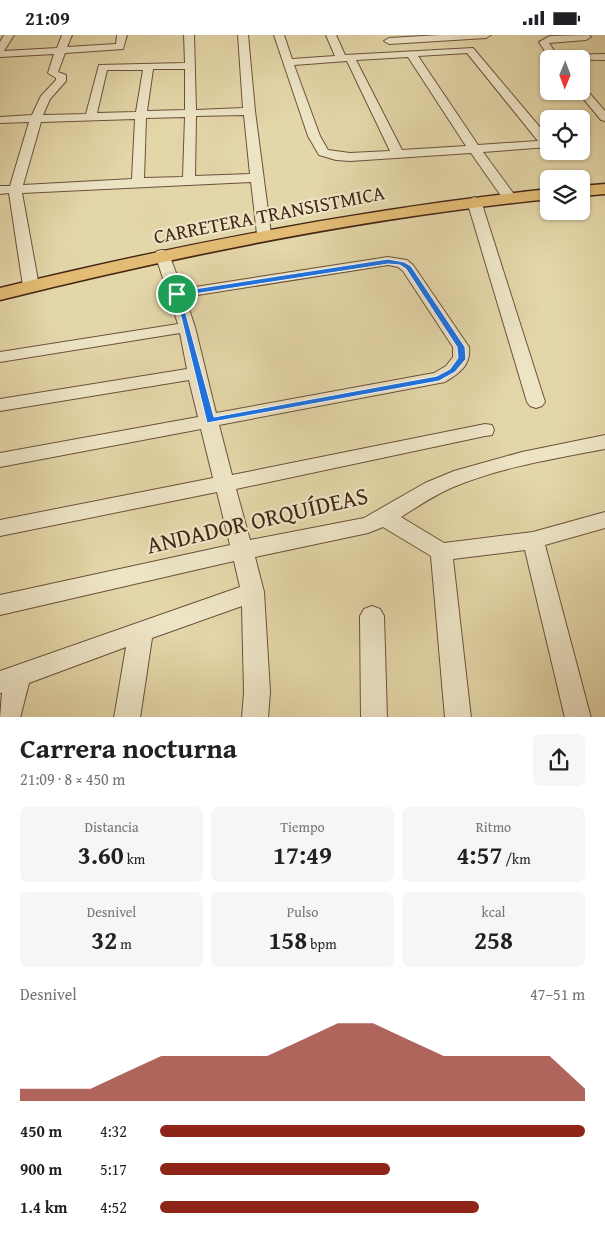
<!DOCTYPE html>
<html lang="es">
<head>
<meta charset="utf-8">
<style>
	body { margin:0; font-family:"Gentium Book Plus",serif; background:#f6f6f6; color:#202124; height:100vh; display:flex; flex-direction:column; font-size:19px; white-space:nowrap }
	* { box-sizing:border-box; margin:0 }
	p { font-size:16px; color:#757577 }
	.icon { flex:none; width:28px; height:28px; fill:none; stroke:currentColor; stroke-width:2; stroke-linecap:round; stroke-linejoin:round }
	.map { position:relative; height:682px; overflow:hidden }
	.sheet { display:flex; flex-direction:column; background:#fff; flex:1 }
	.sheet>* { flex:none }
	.needle { width:32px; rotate:181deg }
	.buttons { position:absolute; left:540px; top:15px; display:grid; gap:10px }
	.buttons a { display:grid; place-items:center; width:50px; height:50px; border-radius:8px; background:#fff; box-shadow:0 1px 4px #0004; font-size:25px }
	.pin { position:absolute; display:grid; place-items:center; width:42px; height:42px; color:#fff; margin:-21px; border:2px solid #fff; border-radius:50%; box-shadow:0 1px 5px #0007 }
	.round { display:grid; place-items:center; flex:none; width:52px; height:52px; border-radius:8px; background:#f6f6f6 }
	.headline { display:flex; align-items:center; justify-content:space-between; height:85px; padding:0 20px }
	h1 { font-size:28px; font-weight:700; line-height:38px }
	.figures { display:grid; grid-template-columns:repeat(3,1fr); gap:8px; height:85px; padding:5px 20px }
	.figures div { display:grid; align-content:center; border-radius:8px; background:#f6f6f6; text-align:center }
	.figures b { font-size:25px; font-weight:700 }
	.figures small { font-size:14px; font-weight:400 }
	.figures p { font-size:14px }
	.chart { height:140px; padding:10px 20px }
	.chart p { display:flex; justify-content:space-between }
	.chart svg { width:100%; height:90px; margin-top:5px; fill:#8f2418; opacity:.7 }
	ul { padding:0 20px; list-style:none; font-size:16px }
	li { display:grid; grid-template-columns:80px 60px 1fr; align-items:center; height:38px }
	li i { height:12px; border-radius:6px; background:#8f2418 }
	.status { display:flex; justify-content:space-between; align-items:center; height:35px; padding:0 25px; background:#fff; direction:ltr }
	.status svg { height:14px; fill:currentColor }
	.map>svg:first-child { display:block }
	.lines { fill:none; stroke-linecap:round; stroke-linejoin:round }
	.minor-casing { stroke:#6c513a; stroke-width:2 }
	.major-casing { stroke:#452516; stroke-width:3 }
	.minor { fill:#ede4c6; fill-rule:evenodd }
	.major { fill:#e2bb74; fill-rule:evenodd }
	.route { fill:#1a73e8; stroke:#fff; fill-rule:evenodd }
	.labels { text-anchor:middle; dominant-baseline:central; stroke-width:4.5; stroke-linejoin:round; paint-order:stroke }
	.street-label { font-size:20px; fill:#452516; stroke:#ede4c6 }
	.near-street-label { font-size:24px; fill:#452516; stroke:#ede4c6 }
</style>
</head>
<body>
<div class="status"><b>21:09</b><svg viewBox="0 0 49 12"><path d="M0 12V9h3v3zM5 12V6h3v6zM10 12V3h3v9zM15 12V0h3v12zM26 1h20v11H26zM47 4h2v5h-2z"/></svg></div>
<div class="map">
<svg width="605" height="683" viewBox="0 0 605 683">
	<rect width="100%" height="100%" fill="#e3d6a8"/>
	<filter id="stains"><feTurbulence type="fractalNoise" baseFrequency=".004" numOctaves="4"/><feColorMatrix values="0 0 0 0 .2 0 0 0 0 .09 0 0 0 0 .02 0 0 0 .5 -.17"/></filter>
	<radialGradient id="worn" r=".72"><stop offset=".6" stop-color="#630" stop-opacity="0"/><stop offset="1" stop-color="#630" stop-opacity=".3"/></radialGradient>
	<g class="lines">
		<g class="minor-casing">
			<g id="minor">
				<path d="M 4,0 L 14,0 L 4,16 L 57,13 L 62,0 L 72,0 L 67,12 L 116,9 L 117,0 L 127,0 L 123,14 L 65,18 L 58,37 L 66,40 L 66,46 L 50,64 L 43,80 L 86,79 L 99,30 L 185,28 L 184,0 L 194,0 L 196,75 L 243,73 L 238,0 L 248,0 L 255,76 L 271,199 L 269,202 L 259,202 L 257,199 L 251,147 L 22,158 L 39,251 L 36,254 L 26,254 L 23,251 L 9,158 L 0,159 L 0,151 L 10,151 L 29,87 L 0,88 L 0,82 L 32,80 L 41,61 L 56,45 L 56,43 L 48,38 L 54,19 L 0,22 L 0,7 ZM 153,34 L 185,34 L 185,75 L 147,76 ZM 107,35 L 143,35 L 136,77 L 97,78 ZM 244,80 L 250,139 L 195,141 L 196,81 ZM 185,82 L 183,142 L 144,143 L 146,83 ZM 135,84 L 132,144 L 23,150 L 41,87 Z"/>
				<path d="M 274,0 L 284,0 L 292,24 L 335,21 L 326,0 L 336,0 L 345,20 L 473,13 L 549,103 L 549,112 L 483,117 L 516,162 L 509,166 L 504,165 L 471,118 L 350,126 L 336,125 L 319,120 L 308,101 ZM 467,18 L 538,106 L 478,110 L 418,21 ZM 408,22 L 466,111 L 402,115 L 356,25 ZM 347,26 L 390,116 L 350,118 L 328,115 L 320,101 L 294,30 Z"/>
				<path d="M 440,0 L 491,0 L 486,3 L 389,9 L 384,6 L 389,3 Z"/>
				<path d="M 589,0 L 591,2 L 586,5 L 549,8 L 557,20 L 605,19 L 605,25 L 550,24 L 539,7 L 550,1 Z"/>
				<path d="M 581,52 L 585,53 L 605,76 L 605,86 L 601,85 L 577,56 L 581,56 Z"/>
				<path d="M 474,162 L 481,166 L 545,367 L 542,371 L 536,373 L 530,371 L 527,367 L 467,166 Z"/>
				<path d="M 162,215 L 167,216 L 169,219 L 182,254 L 388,222 L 407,225 L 413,230 L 469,312 C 471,330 460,338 445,347 L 219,390 L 232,440 L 485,389 L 492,390 L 494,395 L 492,400 L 485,401 L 236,454 L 250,505 L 364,483 L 425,448 L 454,436 L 522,417 L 605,400 L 605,414 C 553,424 500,432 451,453 C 433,461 417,472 401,482 L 444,508 L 533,497 L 605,477 L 605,493 L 545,510 L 591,683 L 565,683 L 525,515 L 453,524 L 471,683 L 445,683 L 431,521 L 383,492 L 368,498 L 255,522 L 264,557 L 270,657 L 268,683 L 242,683 L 244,657 L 242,571 L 152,603 L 140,683 L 114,683 L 126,612 L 29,648 L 20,683 L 0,683 L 2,658 L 0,658 L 0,636 L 240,552 L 234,526 L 0,580 L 0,560 L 230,510 L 217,457 L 0,501 L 0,485 L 213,443 L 201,394 L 0,432 L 0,418 L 198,382 L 189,345 L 0,376 L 0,364 L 187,334 L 180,298 L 0,327 L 0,317 L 178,289 L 155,219 L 157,216 ZM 388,230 L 398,232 L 403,236 L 453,312 L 453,322 L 446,331 L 434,338 L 216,378 L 195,292 L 185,262 Z"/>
				<path d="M 372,571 L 380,574 L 384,581 L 387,683 L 361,683 L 360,581 L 364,574 Z"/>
			</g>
		</g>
		<g class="major-casing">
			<g id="major">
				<path d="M 605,149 L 605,159 L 581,161 L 581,151 Z"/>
				<path d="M 549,154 L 549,164 C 363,183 181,220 0,265 L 0,253 C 181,209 363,174 549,154 Z"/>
			</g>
		</g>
		<use href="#minor" class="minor"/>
		<use href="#major" class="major"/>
	</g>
	<path class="route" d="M 388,224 L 404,227 L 411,231 L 465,312 L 466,324 L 455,337 L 439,346 L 207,388 L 175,257 ZM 388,229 L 400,230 L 406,234 L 457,312 L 458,323 L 450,334 L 437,341 L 214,382 L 181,261 Z"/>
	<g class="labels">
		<g class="street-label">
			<text transform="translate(269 179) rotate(-11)">CARRETERA TRANSISTMICA</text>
		</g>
		<g class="near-street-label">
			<text transform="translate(257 485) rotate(-13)">ANDADOR ORQUÍDEAS</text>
		</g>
	</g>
	<rect width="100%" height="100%" filter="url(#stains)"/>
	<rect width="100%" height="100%" fill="url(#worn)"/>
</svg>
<div class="buttons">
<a><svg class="needle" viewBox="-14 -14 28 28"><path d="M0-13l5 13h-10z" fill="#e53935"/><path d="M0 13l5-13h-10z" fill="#757577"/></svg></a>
<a><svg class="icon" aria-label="locate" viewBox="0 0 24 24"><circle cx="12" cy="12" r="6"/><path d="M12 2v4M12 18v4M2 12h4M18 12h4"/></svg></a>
<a><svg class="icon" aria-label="layers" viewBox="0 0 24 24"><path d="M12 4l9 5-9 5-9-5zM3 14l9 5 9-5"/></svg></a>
</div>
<div class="pin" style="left:177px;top:259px;background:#1e9e55"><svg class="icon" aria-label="arrive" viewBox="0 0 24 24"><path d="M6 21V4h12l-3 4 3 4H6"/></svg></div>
</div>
<section class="sheet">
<div class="headline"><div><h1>Carrera nocturna</h1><p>21:09 · 8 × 450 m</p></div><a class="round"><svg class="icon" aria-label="share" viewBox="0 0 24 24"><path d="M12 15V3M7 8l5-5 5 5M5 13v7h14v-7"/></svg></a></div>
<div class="figures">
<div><p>Distancia</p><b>3.60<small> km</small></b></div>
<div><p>Tiempo</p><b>17:49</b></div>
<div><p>Ritmo</p><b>4:57<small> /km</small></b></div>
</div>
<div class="figures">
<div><p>Desnivel</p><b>32<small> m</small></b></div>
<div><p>Pulso</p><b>158<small> bpm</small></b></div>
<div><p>kcal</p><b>258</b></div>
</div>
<div class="chart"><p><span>Desnivel</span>47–51 m</p>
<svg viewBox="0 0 160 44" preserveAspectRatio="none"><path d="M0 44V38L10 38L20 38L30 30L40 22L50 22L60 22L70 22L80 14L90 6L100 6L110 14L120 22L130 22L140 22L150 22L160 38V44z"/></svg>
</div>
<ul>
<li><b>450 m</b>4:32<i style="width:100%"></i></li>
<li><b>900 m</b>5:17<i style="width:54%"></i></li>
<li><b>1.4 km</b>4:52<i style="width:75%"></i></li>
</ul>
</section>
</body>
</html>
